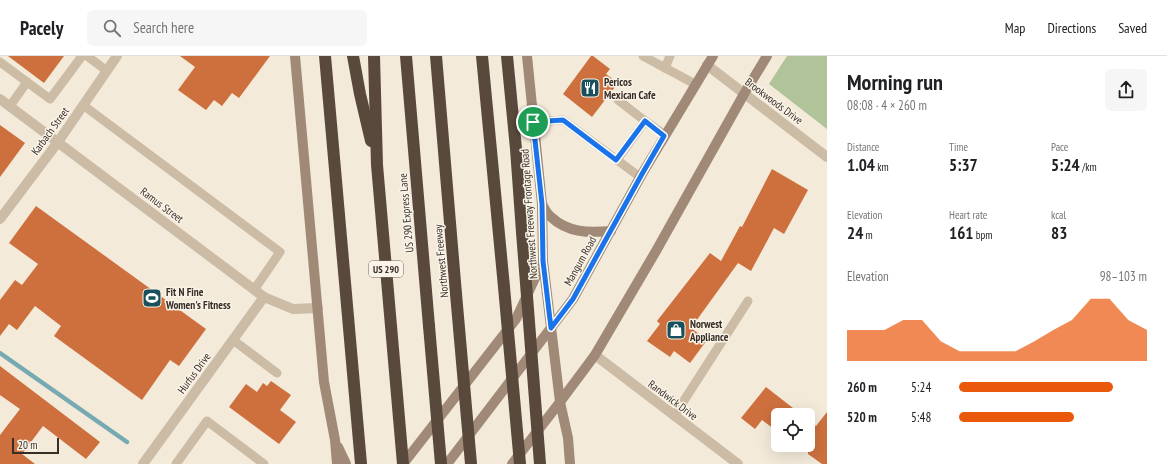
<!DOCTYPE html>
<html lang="en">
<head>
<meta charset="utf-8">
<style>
	body { margin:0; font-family:"PT Sans Narrow",sans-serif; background:#f6f6f6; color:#202124; height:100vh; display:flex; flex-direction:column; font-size:15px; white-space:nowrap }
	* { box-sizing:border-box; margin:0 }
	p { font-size:13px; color:#757577 }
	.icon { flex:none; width:22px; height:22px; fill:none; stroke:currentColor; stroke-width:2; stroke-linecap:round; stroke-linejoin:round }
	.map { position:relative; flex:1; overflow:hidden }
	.side { display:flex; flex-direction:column; background:#fff; width:340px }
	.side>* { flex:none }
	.buttons { position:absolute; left:771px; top:352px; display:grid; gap:8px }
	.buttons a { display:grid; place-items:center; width:44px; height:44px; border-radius:6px; background:#fff; box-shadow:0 4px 16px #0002; font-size:20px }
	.scale { position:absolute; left:12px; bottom:10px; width:47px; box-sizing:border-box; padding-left:4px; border:2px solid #372e27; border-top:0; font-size:11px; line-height:14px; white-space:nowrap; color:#372e27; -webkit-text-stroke:3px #faf3e7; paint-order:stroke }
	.pin { position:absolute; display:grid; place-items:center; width:34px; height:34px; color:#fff; margin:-17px; border:2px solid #fff; border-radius:50%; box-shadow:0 1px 4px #0007 }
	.round { display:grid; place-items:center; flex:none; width:42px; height:42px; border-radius:6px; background:#f6f6f6 }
	.overview { display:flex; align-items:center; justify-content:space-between; height:68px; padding:0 20px }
	h1 { font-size:22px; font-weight:600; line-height:30px }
	.figures { display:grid; grid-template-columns:repeat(3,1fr); gap:6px; height:68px; padding:4px 20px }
	.figures div { display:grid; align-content:center }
	.figures b { font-size:17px; font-weight:600 }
	.figures small { font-size:11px; font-weight:400 }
	.figures p { font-size:11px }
	.chart { height:112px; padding:8px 20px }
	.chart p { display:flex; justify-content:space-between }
	.chart svg { width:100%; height:72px; margin-top:4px; fill:#ea580c; opacity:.7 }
	ul { padding:0 20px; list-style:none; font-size:13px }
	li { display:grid; grid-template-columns:64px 48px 1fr; align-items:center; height:30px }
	li i { height:10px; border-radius:5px; background:#ea580c }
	header { display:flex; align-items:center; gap:24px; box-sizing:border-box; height:56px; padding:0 20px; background:#fff; border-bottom:1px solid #e0e0e0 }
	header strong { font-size:19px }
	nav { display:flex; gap:22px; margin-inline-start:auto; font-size:14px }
	.search { width:280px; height:36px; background:#f6f6f6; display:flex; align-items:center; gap:10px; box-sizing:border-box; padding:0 14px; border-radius:6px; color:#757577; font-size:15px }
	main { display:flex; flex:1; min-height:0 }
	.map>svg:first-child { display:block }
	.green { fill:#b1c399 }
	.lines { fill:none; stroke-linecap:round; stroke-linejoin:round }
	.stream { stroke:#77a9b2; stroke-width:4.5 }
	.building { fill:#cd703e }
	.lane { stroke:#ccbba5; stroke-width:9 }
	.street { stroke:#ccbba5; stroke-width:10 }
	.secondary { stroke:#a08a77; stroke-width:10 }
	.highway { stroke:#59493d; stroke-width:12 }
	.highway-bridge { stroke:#59493d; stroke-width:12 }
	.route-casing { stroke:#fff; stroke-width:8 }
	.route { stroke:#1a73e8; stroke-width:5 }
	.labels { text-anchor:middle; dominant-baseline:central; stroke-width:3; stroke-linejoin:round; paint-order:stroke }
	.shield { fill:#faf3e7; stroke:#726961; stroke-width:1 }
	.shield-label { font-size:10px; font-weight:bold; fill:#372e27 }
	.poi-label { font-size:11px; font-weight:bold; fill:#372e27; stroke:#faf3e7; text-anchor:start }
	.street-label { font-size:11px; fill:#372e27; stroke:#faf3e7 }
</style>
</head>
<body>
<header>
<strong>Pacely</strong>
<div class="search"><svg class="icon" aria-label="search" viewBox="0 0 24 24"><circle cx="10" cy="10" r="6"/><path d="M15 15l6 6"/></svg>Search here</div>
<nav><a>Map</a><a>Directions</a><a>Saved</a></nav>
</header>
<main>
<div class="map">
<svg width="827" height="408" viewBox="0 0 827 408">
	<rect width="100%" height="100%" fill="#f3eada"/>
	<path class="green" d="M 787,0 L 827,0 L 827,73 L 769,28 Z"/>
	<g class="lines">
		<path class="stream" d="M 0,297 L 127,386"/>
	</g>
	<g class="building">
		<path d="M 8,0 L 64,0 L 44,27 Z"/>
		<path d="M 180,0 L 270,0 L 239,42 L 232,37 L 222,50 L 214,44 L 206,54 L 178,34 L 195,11 Z"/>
		<path d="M 591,0 L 593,0 L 610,13 L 606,18 L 618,27 L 592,61 L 563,38 Z"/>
		<path d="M 0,69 L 25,87 L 0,121 Z"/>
		<path d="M 772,113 L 808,134 L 784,178 L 774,172 L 751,215 L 738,207 L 691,272 L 707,284 L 690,307 L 674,295 L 670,301 L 647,285 L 660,268 L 657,265 L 710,197 L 721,205 L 740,170 L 742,171 Z"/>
		<path d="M 36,150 L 206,273 L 179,310 L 170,304 L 142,344 L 54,280 L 61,270 L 35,250 L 17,274 L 9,268 L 0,280 L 0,244 L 15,224 L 22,229 L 38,208 L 9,187 Z"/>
		<path d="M 0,310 L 100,386 L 86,403 L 43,370 L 22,398 L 35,408 L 0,408 L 0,379 L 20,353 L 0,339 Z"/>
		<path d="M 271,325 L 291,339 L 280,354 L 296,366 L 279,388 L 229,351 L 246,328 L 257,336 L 263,327 L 267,330 Z"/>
		<path d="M 766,331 L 802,359 L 778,359 L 778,376 L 762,364 L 755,373 L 741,362 Z"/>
		<path d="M 827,356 L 827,408 L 822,408 L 808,398 L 808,364 L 816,370 Z"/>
	</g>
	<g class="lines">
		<g class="lane">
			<path d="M 87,0 L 107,15"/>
			<path d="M 643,0 L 695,28"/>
			<path d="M 0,6 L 50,43 L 82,0"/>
			<path d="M 665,12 L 670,0"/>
			<path d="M 83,49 L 280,196 L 254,234"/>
			<path d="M 10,50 L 27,26"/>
			<path d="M 645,65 L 665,79"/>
			<path d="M 533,66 L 563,64 L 640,121"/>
			<path d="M 617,104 L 645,65 L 618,44"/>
			<path d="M 233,284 L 277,317"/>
			<path d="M 674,360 L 748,245"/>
			<path d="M 176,408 L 207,365 L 264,408"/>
		</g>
		<g class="street">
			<path d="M 707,9 L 827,101"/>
			<path d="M 0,43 L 264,241 L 293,253 L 318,252"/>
			<path d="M 0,163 L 58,86 L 117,0"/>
			<path d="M 595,299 L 738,408"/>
			<path d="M 143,408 L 264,241"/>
		</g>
		<g class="secondary">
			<path d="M 295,0 L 324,326 L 335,384 L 337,408"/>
			<path d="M 527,0 L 542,148 L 543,205 L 560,346 L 568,382 L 570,408"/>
			<path d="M 542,148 C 544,152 547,158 551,161 C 568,177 589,177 611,175"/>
			<path d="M 338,391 L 346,408"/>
			<path d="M 403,408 L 516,263 L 543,205"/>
			<path d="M 447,408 L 573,243 L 642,118 L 713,0"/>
			<path d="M 512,408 L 560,346 L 595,299 L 656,195 L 744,38 L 767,0"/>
		</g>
		<g class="highway">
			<path d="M 325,0 L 361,408"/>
			<path d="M 353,0 L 360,38 L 371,85"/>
			<path d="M 374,0 L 377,109 L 403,408"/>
			<path d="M 406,0 L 429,270"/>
			<path d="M 436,0 L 456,238"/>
			<path d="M 482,0 L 504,231"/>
			<path d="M 507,0 L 516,93 L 522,176"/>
		</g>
		<g class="highway-bridge">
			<path d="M 522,176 L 540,408"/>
			<path d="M 504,231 L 520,408"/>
			<path d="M 456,238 L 471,408"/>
			<path d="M 429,270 L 441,408"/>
		</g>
	</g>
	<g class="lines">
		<g class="route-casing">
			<path id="route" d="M 563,64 L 616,104 L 645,65 L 664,80 L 642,118 L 573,243 L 551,272 L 543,205 L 542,148 L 533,66 Z"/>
		</g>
		<use href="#route" class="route"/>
	</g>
	<defs>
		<g id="restaurant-square" transform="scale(1)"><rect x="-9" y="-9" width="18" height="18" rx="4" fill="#1a505b" stroke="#faf3e7"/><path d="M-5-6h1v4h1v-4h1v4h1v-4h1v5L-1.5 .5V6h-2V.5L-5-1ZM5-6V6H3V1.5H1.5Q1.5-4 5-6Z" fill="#fff"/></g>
		<g id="stadium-square" transform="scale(1)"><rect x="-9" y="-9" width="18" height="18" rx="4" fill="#1a505b" stroke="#faf3e7"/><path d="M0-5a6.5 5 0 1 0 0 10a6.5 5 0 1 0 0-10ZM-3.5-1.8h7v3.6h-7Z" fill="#fff"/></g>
		<g id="shop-square" transform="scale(1)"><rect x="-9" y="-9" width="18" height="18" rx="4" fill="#1a505b" stroke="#faf3e7"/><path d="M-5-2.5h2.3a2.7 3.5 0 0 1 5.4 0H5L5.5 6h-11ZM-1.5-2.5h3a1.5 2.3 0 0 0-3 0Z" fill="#fff"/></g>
	</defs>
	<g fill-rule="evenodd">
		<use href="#restaurant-square" x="590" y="32"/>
		<use href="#stadium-square" x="152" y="242"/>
		<use href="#shop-square" x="676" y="274"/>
	</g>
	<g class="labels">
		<rect class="shield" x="369" y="205" width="34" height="16" rx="3"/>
		<g class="shield-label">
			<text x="386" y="213">US 290</text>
		</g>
		<g class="poi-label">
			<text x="604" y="26">Pericos<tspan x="604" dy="13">Mexican Cafe</tspan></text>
			<text x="166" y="236">Fit N Fine<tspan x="166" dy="13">Women's Fitness</tspan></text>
			<text x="690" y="268">Norwest<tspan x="690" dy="13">Appliance</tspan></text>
		</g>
		<g class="street-label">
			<text transform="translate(774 45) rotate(37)">Brookwoods Drive</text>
			<text transform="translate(50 75) rotate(-54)">Karbach Street</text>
			<text transform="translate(162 149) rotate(37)">Ramus Street</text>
			<text transform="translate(406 157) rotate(-95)">US 290 Express Lane</text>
			<text transform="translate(529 158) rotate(-94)">Northwest Freeway Frontage Road</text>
			<text transform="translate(441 205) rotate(-95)">Northwest Freeway</text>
			<text transform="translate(580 205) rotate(-61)">Mangum Road</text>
			<text transform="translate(194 317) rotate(-54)">Hurfus Drive</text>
			<text transform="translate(673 344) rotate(37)">Randwick Drive</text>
		</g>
	</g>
</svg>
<div class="buttons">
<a><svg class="icon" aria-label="locate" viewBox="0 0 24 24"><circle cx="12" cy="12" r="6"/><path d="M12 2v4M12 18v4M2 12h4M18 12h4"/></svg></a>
</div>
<div class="scale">20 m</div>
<div class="pin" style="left:533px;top:66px;background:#1e9e55"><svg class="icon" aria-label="arrive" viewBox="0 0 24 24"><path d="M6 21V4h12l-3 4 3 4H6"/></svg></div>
</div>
<section class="side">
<div class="overview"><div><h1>Morning run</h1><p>08:08 · 4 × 260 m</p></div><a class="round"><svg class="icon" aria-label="share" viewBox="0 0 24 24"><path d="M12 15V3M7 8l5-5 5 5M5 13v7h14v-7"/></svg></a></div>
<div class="figures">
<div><p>Distance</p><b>1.04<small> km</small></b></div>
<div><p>Time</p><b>5:37</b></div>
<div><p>Pace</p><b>5:24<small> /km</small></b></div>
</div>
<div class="figures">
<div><p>Elevation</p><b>24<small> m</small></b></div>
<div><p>Heart rate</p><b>161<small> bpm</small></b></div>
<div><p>kcal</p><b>83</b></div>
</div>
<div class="chart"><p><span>Elevation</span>98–103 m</p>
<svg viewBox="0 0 160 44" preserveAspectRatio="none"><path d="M0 44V25L10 25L20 25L30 19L40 19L50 32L60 38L70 38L80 38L90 38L100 32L110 25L120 19L130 6L140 6L150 19L160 25V44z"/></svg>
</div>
<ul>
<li><b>260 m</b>5:24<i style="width:82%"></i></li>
<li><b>520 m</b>5:48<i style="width:61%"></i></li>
</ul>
</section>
</main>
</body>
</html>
